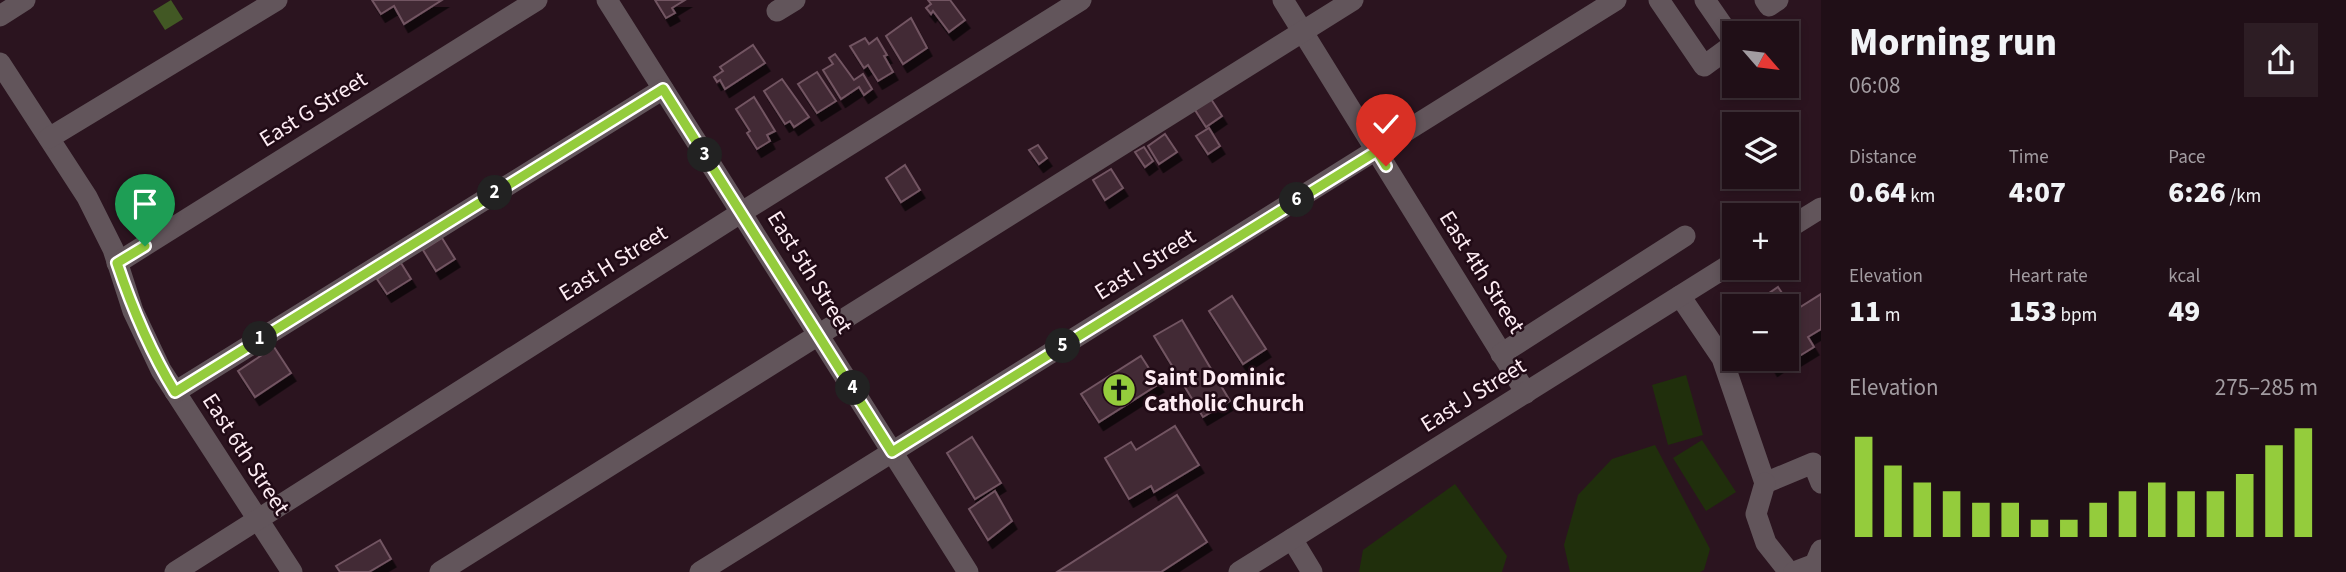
<!DOCTYPE html>
<html lang="en">
<head>
<meta charset="utf-8">
<style>
	body { margin:0; font-family:"Source Sans 3",sans-serif; background:#2d1d24; color:#f1f3f6; height:100vh; display:flex; flex-direction:column; font-size:26px; white-space:nowrap }
	* { box-sizing:border-box; margin:0 }
	p { font-size:23px; color:#a29ca1 }
	.icon { flex:none; width:38px; height:38px; fill:none; stroke:currentColor; stroke-width:2; stroke-linecap:round; stroke-linejoin:round }
	.map { position:relative; flex:1; overflow:hidden }
	.drawer { display:flex; flex-direction:column; background:#200f17; width:525px }
	.drawer>* { flex:none }
	.needle { width:46px; rotate:118deg }
	.controls { position:absolute; left:1722px; top:21px; display:grid; gap:14px }
	.controls a { display:grid; place-items:center; width:77px; height:77px; border-radius:0px; background:#200f17; box-shadow:0 4px 10px #0003,0 0 0 2px #3d2f36; font-size:35px }
	.pin { position:absolute; display:grid; place-items:center; width:60px; height:60px; color:#fff; margin:-72px -30px; border-radius:50% 50% 50% 0; rotate:-45deg; box-shadow:0 0 7px #0007 }
	.pin .icon { rotate:45deg }
	.km { position:absolute; width:35px; height:35px; margin:-18px; border-radius:50%; background:#222; color:#fff; font-size:19px; line-height:35px; text-align:center }
	.round { display:grid; place-items:center; flex:none; width:74px; height:74px; border-radius:0px; background:#2d1d24 }
	.summary { display:flex; align-items:center; justify-content:space-between; height:119px; padding:0 28px }
	h1 { font-size:38px; font-weight:800; line-height:52px }
	.metrics { display:grid; grid-template-columns:repeat(3,1fr); gap:10px; height:119px; padding:7px 28px }
	.metrics div { display:grid; align-content:center }
	.metrics b { font-size:30px; font-weight:800 }
	.metrics small { font-size:19px; font-weight:400 }
	.metrics p { font-size:19px }
	.chart { height:196px; padding:14px 28px }
	.chart p { display:flex; justify-content:space-between }
	.chart svg { width:100%; height:126px; margin-top:7px; stroke:#94cc3c; stroke-width:6 }
	main { display:flex; flex:1; min-height:0 }
	.map>svg:first-child { display:block }
	.green { fill:#202f0c }
	.water { fill:#425824 }
	.building { fill:#432935; stroke:#725562; stroke-width:2; filter:url(#shadow) }
	.lines { fill:none; stroke-linecap:round; stroke-linejoin:round }
	.minor { stroke:#62555b; stroke-width:21 }
	.route-casing { stroke:#fff; stroke-width:14 }
	.route { stroke:#94cc3c; stroke-width:9 }
	.labels { text-anchor:middle; dominant-baseline:central; stroke-width:5; stroke-linejoin:round; paint-order:stroke }
	.street-label { font-size:23px; fill:#fdecf3; stroke:#210b16 }
	.poi-label { font-size:23px; font-weight:bold; fill:#fdecf3; stroke:#210b16; text-anchor:start }
</style>
</head>
<body>
<main>
<div class="map">
<svg width="1821" height="572" viewBox="0 0 1821 572">
	<defs>
		<filter id="shadow"><feDropShadow dx="4.5" dy="8" stdDeviation="0" flood-color="#0009"/></filter>
	</defs>
	<rect width="100%" height="100%" fill="#2b141f"/>
	<g class="green">
		<path d="M 1686,375 L 1703,435 L 1668,445 L 1652,385 Z"/>
		<path d="M 1702,440 L 1736,492 L 1706,511 L 1673,458 Z"/>
		<path d="M 1655,445 L 1710,549 L 1704,570 L 1700,572 L 1570,572 L 1564,545 L 1578,495 L 1612,459 Z"/>
		<path d="M 1455,484 L 1507,556 L 1502,572 L 1359,572 L 1363,550 Z"/>
	</g>
	<path class="water" d="M 171,0 L 183,19 L 165,30 L 153,11 Z"/>
	<g class="building">
		<path d="M 372,0 L 442,0 L 404,24 L 394,6 L 381,14 Z"/>
		<path d="M 655,0 L 685,0 L 672,8 L 675,13 L 666,18 Z"/>
		<path d="M 928,0 L 950,0 L 965,20 L 949,32 L 933,11 L 931,14 L 926,8 L 931,4 Z"/>
		<path d="M 911,18 L 927,48 L 903,64 L 886,36 Z"/>
		<path d="M 865,38 L 869,44 L 877,38 L 887,55 L 884,56 L 893,72 L 878,81 L 868,65 L 864,68 L 850,46 Z"/>
		<path d="M 753,45 L 765,63 L 725,89 L 720,80 L 717,82 L 714,77 L 723,71 L 720,67 Z"/>
		<path d="M 835,54 L 854,80 L 863,74 L 872,89 L 864,95 L 859,87 L 841,99 L 823,70 L 833,64 L 829,58 Z"/>
		<path d="M 817,72 L 836,101 L 817,113 L 798,84 Z"/>
		<path d="M 782,79 L 809,117 L 794,127 L 790,121 L 785,124 L 764,91 Z"/>
		<path d="M 754,97 L 775,131 L 767,135 L 770,141 L 757,149 L 747,133 L 750,131 L 736,109 Z"/>
		<path d="M 1211,99 L 1222,116 L 1206,127 L 1195,110 Z"/>
		<path d="M 1209,128 L 1220,146 L 1208,154 L 1196,136 Z"/>
		<path d="M 1165,134 L 1177,152 L 1159,164 L 1148,146 Z"/>
		<path d="M 1038,145 L 1047,158 L 1039,164 L 1029,150 Z"/>
		<path d="M 1144,147 L 1153,161 L 1145,167 L 1135,152 Z"/>
		<path d="M 905,165 L 920,190 L 901,202 L 886,178 Z"/>
		<path d="M 1111,169 L 1123,188 L 1105,200 L 1093,180 Z"/>
		<path d="M 442,238 L 455,259 L 436,271 L 423,250 Z"/>
		<path d="M 401,263 L 411,279 L 387,294 L 377,279 Z"/>
		<path d="M 1778,287 L 1794,311 L 1821,294 L 1821,329 L 1808,337 L 1814,347 L 1796,358 L 1793,355 L 1787,359 L 1787,306 L 1763,306 L 1759,300 Z"/>
		<path d="M 1232,296 L 1266,349 L 1243,364 L 1209,311 Z"/>
		<path d="M 1182,320 L 1230,401 L 1203,417 L 1154,336 Z"/>
		<path d="M 274,347 L 291,373 L 255,397 L 238,371 Z"/>
		<path d="M 1141,356 L 1159,384 L 1099,422 L 1081,394 Z"/>
		<path d="M 1768,359 L 1786,359 L 1773,368 Z"/>
		<path d="M 1175,426 L 1199,465 L 1154,492 L 1151,486 L 1129,499 L 1105,458 L 1131,442 L 1136,450 Z"/>
		<path d="M 972,437 L 1001,483 L 975,499 L 947,453 Z"/>
		<path d="M 995,491 L 1012,521 L 988,540 L 969,509 Z"/>
		<path d="M 1177,495 L 1207,542 L 1161,572 L 1057,572 Z"/>
		<path d="M 380,540 L 391,559 L 369,572 L 340,572 L 336,566 Z"/>
	</g>
	<g class="lines">
		<g class="minor">
			<path d="M 607,0 L 968,572"/>
			<path d="M 1283,0 L 1526,393"/>
			<path d="M 1659,0 L 1704,66 L 1734,44"/>
			<path d="M 1705,0 L 1734,42"/>
			<path d="M 1765,0 L 1769,6 L 1778,0"/>
			<path d="M 777,11 L 795,0"/>
			<path d="M 0,16 L 25,0"/>
			<path d="M 0,63 L 87,197 L 113,249 L 133,311 L 161,370 L 292,572"/>
			<path d="M 49,138 L 277,0"/>
			<path d="M 1787,229 L 1821,208"/>
			<path d="M 117,263 L 537,0"/>
			<path d="M 1680,296 L 1722,358 L 1765,483 L 1813,463 L 1821,483"/>
			<path d="M 1501,354 L 1685,236"/>
			<path d="M 175,392 L 663,89"/>
			<path d="M 1765,483 L 1756,514 L 1766,543 L 1789,572"/>
			<path d="M 1292,539 L 1312,572"/>
			<path d="M 175,572 L 742,212 L 1081,0"/>
			<path d="M 440,572 L 1353,0"/>
			<path d="M 700,572 L 1616,0"/>
			<path d="M 1239,572 L 1734,262"/>
			<path d="M 1794,572 L 1815,564 L 1821,550"/>
		</g>
	</g>
	<g class="lines">
		<g class="route-casing">
			<path id="route" d="M 145,246 L 117,263 C 132,308 150,351 175,392 L 663,89 L 892,452 L 1377,151 L 1386,166"/>
		</g>
		<use href="#route" class="route"/>
	</g>
	<defs>
		<g id="church-disc" transform="scale(1.75)"><circle r="9.5" fill="#94cc3c" stroke="#210b16"/><path d="M-1.2-6h2.4v3.5h3.3v2.4h-3.3V6h-2.4V-.1h-3.3v-2.4h3.3Z" fill="#111"/></g>
	</defs>
	<g fill-rule="evenodd">
		<use href="#church-disc" x="1119" y="390"/>
	</g>
	<g class="labels">
		<g class="street-label">
			<text transform="translate(313 109) rotate(-32)">East G Street</text>
			<text transform="translate(613 263) rotate(-32)">East H Street</text>
			<text transform="translate(1145 264) rotate(-32)">East I Street</text>
			<text transform="translate(810 272) rotate(58)">East 5th Street</text>
			<text transform="translate(1482 272) rotate(58)">East 4th Street</text>
			<text transform="translate(1473 395) rotate(-32)">East J Street</text>
			<text transform="translate(246 454) rotate(57)">East 6th Street</text>
		</g>
		<g class="poi-label">
			<text x="1144" y="377">Saint Dominic<tspan x="1144" dy="26">Catholic Church</tspan></text>
		</g>
	</g>
</svg>
<div class="controls">
<a><svg class="needle" viewBox="-14 -14 28 28"><path d="M0-13l5 13h-10z" fill="#e53935"/><path d="M0 13l5-13h-10z" fill="#a29ca1"/></svg></a>
<a><svg class="icon" aria-label="layers" viewBox="0 0 24 24"><path d="M12 4l9 5-9 5-9-5zM3 14l9 5 9-5"/></svg></a>
<a>+</a>
<a>−</a>
</div>
<div class="pin" style="left:145px;top:246px;background:#1e9e55"><svg class="icon" aria-label="arrive" viewBox="0 0 24 24"><path d="M6 21V4h12l-3 4 3 4H6"/></svg></div>
<div class="pin" style="left:1386px;top:166px;background:#d93025"><svg class="icon" aria-label="check" viewBox="0 0 24 24"><path d="M5 12l5 5 9-10"/></svg></div>
<b class="km" style="left:260px;top:339px">1</b>
<b class="km" style="left:495px;top:193px">2</b>
<b class="km" style="left:705px;top:155px">3</b>
<b class="km" style="left:853px;top:388px">4</b>
<b class="km" style="left:1063px;top:346px">5</b>
<b class="km" style="left:1297px;top:200px">6</b>
</div>
<section class="drawer">
<div class="summary"><div><h1>Morning run</h1><p>06:08</p></div><a class="round"><svg class="icon" aria-label="share" viewBox="0 0 24 24"><path d="M12 15V3M7 8l5-5 5 5M5 13v7h14v-7"/></svg></a></div>
<div class="metrics">
<div><p>Distance</p><b>0.64<small> km</small></b></div>
<div><p>Time</p><b>4:07</b></div>
<div><p>Pace</p><b>6:26<small> /km</small></b></div>
</div>
<div class="metrics">
<div><p>Elevation</p><b>11<small> m</small></b></div>
<div><p>Heart rate</p><b>153<small> bpm</small></b></div>
<div><p>kcal</p><b>49</b></div>
</div>
<div class="chart"><p><span>Elevation</span>275–285 m</p>
<svg viewBox="0 0 160 44" preserveAspectRatio="none"><path d="M5 44V9M15 44V19M25 44V25M35 44V28M45 44V32M55 44V32M65 44V38M75 44V38M85 44V32M95 44V28M105 44V25M115 44V28M125 44V28M135 44V22M145 44V12M155 44V6"/></svg>
</div>
</section>
</main>
</body>
</html>
